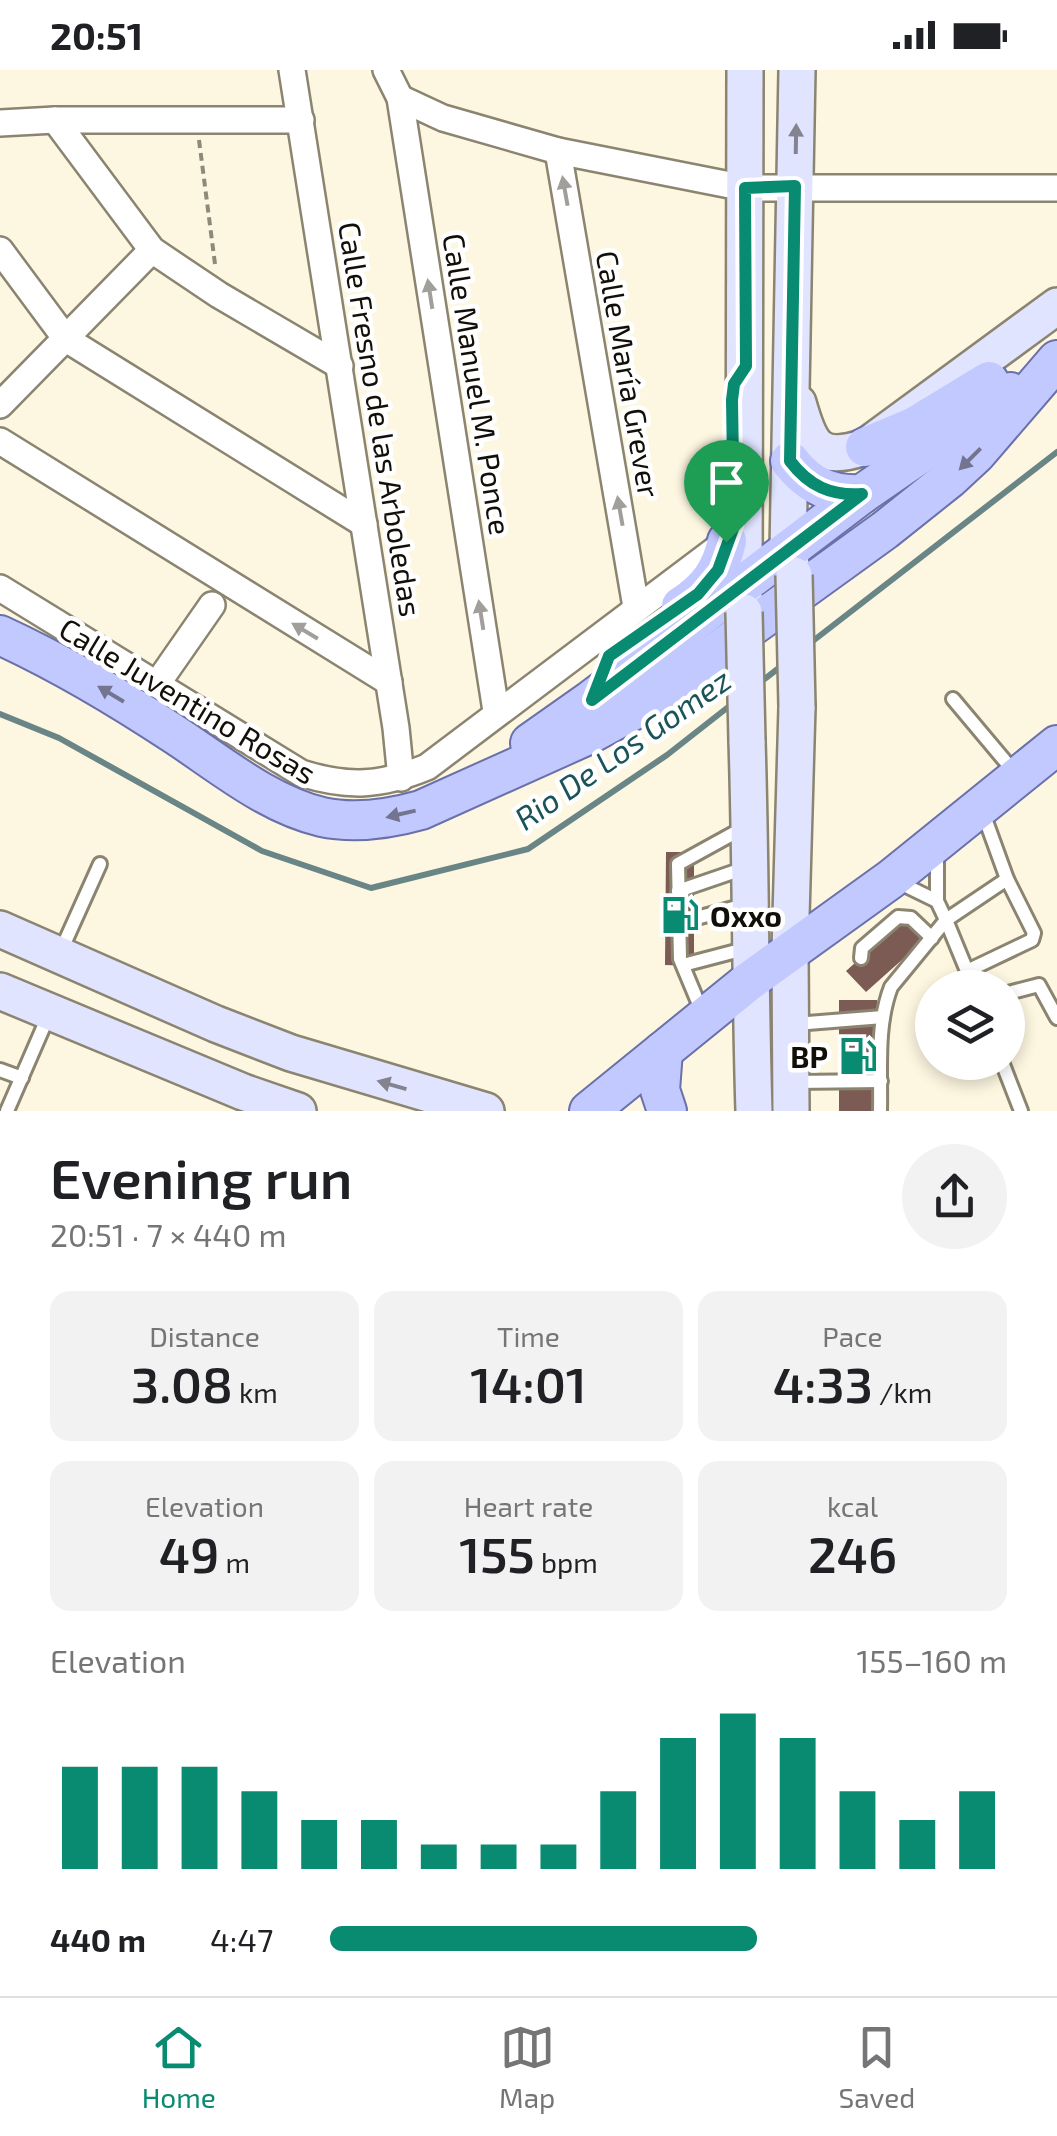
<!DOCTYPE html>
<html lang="en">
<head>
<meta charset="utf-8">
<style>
	body { margin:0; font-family:"Exo 2",sans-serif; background:#f2f2f2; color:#202124; height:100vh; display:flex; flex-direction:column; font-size:38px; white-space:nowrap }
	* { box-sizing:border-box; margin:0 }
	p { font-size:32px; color:#757577 }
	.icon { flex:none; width:55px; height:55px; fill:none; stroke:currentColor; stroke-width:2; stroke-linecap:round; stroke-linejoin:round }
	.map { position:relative; height:1041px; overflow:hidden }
	.drawer { display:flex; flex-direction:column; background:#fff; flex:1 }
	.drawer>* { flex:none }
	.buttons { position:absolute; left:915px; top:900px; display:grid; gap:20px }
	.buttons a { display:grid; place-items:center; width:110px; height:110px; border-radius:50%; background:#fff; box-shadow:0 5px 15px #0003; font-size:50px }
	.pin { position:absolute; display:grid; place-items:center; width:85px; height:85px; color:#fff; margin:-102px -42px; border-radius:50% 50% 50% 0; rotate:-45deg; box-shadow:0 0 10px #0007 }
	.pin .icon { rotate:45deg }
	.round { display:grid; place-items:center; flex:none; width:105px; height:105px; border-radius:52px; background:#f2f2f2 }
	.summary { display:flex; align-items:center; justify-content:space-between; height:170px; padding:0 50px }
	h1 { font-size:55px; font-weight:600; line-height:75px }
	.stats { display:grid; grid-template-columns:repeat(3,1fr); gap:15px; height:170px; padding:10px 50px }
	.stats div { display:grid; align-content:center; border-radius:20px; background:#f2f2f2; text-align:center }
	.stats b { font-size:50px; font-weight:600 }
	.stats small { font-size:28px; font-weight:400 }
	.stats p { font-size:28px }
	.chart { height:280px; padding:20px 50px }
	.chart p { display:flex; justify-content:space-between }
	.chart svg { width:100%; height:180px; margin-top:10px; stroke:#088b71; stroke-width:6 }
	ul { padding:0 50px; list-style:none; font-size:32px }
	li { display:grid; grid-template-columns:160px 120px 1fr; align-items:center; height:75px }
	li i { height:25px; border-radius:12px; background:#088b71 }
	.status { display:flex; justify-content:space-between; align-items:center; height:70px; padding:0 50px; background:#fff; direction:ltr }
	.status svg { height:28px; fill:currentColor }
	.tabs { display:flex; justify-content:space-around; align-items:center; height:140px; border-top:2px solid #e0e0e0; background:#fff; font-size:28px; color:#757577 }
	.tabs a { display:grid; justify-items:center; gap:5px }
	.tabs .current { color:#088b71 }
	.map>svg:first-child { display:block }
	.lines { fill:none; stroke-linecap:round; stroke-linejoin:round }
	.stream { stroke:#6a8586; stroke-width:6 }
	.building { fill:#7b5b53 }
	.lane-casing { stroke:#8a8470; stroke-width:18 }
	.street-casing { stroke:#8a8470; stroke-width:30 }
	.secondary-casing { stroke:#8a8470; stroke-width:40 }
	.primary-casing { stroke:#6a70a9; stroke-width:42 }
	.path { stroke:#8e8a7b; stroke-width:4; stroke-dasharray:8 5; stroke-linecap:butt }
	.lane { stroke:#fff; stroke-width:12 }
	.street { stroke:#fff; stroke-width:25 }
	.secondary { stroke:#e1e4ff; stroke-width:35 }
	.primary { stroke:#c2c9ff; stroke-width:38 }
	.secondary-bridge-casing { stroke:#8a8470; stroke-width:40; stroke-linecap:butt }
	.secondary-bridge { stroke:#e1e4ff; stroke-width:35 }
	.oneway { fill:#848490 }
	.oneway2 { fill:#a09f9c }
	.oneway3 { fill:#737590 }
	.route-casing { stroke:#fff; stroke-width:20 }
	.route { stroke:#088b71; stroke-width:12 }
	.labels { text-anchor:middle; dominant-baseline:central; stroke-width:9; stroke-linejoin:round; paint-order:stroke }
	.street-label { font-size:30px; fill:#120f08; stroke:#fff }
	.poi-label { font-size:30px; font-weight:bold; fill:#120f08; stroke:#fff; text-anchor:start }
	.water-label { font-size:32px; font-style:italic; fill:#1a5459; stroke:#fff }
</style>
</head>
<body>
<div class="status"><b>20:51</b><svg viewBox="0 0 49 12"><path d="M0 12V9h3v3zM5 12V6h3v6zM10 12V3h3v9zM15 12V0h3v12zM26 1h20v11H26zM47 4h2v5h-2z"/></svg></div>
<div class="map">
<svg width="1057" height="1041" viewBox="0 0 1057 1041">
	<rect width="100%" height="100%" fill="#fdf7e1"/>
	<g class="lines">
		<g class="stream">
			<path d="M 809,574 L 1057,382"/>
			<path d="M 758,614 L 784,594"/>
			<path d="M 0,644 L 59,668 L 262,781 L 371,818 L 528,779 L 667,685 L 732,634"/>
		</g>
	</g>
	<g class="building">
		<path d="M 666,782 L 694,782 L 694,896 L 665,895 Z"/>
		<path d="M 904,849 L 923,871 L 866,922 L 846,901 Z"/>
		<rect x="839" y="930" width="38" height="111"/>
	</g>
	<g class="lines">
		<g class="lane-casing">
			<g id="lane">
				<path d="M 953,629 L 1016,704"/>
				<path d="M 894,810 L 937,831"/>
				<path d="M 678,821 L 748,797"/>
				<path d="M 678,853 L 748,834"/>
				<path d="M 60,883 L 100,794"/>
				<path d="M 861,888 L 862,878 L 898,847 L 911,848 L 932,868"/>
				<path d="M 683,895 L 748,878"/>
				<path d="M 967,901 L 1032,870 L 1034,863 L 1007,809 L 982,740"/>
				<path d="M 974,918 L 946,850 L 1007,809"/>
				<path d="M 1008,923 L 1039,915 L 1057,948"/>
				<path d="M 703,944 L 680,889 L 678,794 L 747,756"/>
				<path d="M 795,954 L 883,947"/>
				<path d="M 1002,992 L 1021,1041"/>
				<path d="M 0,1000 L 22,1008"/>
				<path d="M 793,1012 L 881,1011"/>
				<path d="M 7,1041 L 50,942"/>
				<path d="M 880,1041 C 881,1001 876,956 891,917 L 946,850 L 937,831 L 937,782"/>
			</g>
		</g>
		<g class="street-casing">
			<g id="street">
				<path d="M 292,0 L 396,658 L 401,708"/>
				<path d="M 386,0 L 400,28 L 496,641"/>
				<path d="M 400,28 L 443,48 L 558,81 L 745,118 L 1057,118"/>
				<path d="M 55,50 L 152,180 L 219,225 L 340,296"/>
				<path d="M 0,53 L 55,50 L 301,50"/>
				<path d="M 558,81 L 636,537"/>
				<path d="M 0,180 L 66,269 L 364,454"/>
				<path d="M 0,335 L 152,180"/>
				<path d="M 0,371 L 389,612"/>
				<path d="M 0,518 L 301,703 C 349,718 381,716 427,697 L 727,471"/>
				<path d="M 157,614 L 212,535"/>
			</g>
		</g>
		<g class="secondary-casing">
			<g id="secondary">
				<path d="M 798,333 C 810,375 817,393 865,377 L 1057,236"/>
				<path d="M 793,503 L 788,481 L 797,0"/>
				<path d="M 744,534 L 745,0"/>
				<path d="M 747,671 C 751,794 750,918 754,1041"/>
				<path d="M 0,859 L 216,954 L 291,983 L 486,1041"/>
				<path d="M 0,921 L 243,1022 L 298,1041"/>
				<path d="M 791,1041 L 790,881 L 797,637"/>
			</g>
		</g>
		<g class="primary-casing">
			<g id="primary">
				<path d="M 865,377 L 915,356 L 989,311"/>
				<path d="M 790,391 C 809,416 832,426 862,424"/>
				<path d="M 681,536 C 707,519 720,502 727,471"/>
				<path d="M 0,565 C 61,593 118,627 174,664 C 220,694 267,734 322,747 C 354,754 389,749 421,740 L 588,665 L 643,635 L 885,460 L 949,409 L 976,384 L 1057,290"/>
				<path d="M 530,673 L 591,630 L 862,424 L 1010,322"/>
				<path d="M 663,981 L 660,1020 L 667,1041"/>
				<path d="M 589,1041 L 748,912 L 891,809 L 1057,675"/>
			</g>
		</g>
		<path class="path" d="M 199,70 L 215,194"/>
		<use href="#lane" class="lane"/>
		<use href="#street" class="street"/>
		<use href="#secondary" class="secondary"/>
		<use href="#primary" class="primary"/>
		<g class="secondary-bridge-casing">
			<g id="secondary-bridge">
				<path d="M 794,505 L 797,637"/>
				<path d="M 744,542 L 747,671"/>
			</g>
		</g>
		<use href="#secondary-bridge" class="secondary-bridge"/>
	</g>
	<defs><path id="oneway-solid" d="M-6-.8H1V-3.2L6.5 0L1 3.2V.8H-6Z" transform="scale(2.5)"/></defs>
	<g class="oneway">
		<use href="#oneway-solid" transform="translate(796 69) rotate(-89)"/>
		<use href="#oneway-solid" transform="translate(392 1015) rotate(-164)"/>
	</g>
	<g class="oneway2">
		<use href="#oneway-solid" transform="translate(565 121) rotate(-100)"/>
		<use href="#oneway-solid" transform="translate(430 224) rotate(-99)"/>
		<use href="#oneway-solid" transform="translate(620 441) rotate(-100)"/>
		<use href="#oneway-solid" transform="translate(481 545) rotate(-99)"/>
		<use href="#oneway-solid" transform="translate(305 561) rotate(-149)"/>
	</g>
	<g class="oneway3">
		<use href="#oneway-solid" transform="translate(970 389) rotate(135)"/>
		<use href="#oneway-solid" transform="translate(111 624) rotate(-149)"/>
		<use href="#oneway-solid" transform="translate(401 744) rotate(167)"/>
	</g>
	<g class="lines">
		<g class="route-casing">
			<path id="route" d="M 795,116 L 790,391 C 809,416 831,426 862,424 L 592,630 L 609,586 L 698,524 L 718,500 L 734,456 L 732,330 L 734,314 L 746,296 L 745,118 Z"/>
		</g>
		<use href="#route" class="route"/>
	</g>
	<defs>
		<g id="fuel-bare" transform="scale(3)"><path d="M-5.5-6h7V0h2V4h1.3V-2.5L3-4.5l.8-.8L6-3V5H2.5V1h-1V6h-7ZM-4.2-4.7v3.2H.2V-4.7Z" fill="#088b71" stroke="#fff" stroke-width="2.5" paint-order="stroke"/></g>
	</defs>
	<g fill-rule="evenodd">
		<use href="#fuel-bare" x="680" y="845"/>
		<use href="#fuel-bare" x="858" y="986"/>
	</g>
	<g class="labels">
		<g class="street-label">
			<text transform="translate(629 304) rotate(80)">Calle María Grever</text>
			<text transform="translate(478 314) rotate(81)">Calle Manuel M. Ponce</text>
			<text transform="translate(381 349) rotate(81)">Calle Fresno de las Arboledas</text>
			<text transform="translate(188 630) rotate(31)">Calle Juventino Rosas</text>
		</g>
		<g class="poi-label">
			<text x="710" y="845">Oxxo</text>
			<text x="828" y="986" text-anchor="end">BP</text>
		</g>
		<g class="water-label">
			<text transform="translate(622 678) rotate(-35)">Rio De Los Gomez</text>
		</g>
	</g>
</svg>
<div class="buttons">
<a><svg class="icon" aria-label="layers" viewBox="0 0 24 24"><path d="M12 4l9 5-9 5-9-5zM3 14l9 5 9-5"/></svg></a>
</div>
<div class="pin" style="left:726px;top:472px;background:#1e9e55"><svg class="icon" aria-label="arrive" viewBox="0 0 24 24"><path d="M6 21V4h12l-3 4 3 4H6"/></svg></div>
</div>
<section class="drawer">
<div class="summary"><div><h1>Evening run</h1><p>20:51 · 7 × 440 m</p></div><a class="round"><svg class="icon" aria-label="share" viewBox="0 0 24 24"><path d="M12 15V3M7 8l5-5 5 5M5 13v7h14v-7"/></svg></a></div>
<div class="stats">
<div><p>Distance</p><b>3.08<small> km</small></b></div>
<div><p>Time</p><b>14:01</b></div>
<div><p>Pace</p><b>4:33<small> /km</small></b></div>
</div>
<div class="stats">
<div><p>Elevation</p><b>49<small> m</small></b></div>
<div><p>Heart rate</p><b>155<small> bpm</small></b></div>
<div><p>kcal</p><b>246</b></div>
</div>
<div class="chart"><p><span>Elevation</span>155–160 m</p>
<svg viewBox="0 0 160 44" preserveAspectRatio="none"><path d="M5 44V19M15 44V19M25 44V19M35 44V25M45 44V32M55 44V32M65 44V38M75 44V38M85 44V38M95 44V25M105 44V12M115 44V6M125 44V12M135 44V25M145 44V32M155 44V25"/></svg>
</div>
<ul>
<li><b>440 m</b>4:47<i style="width:63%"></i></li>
</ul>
</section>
<nav class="tabs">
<a class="current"><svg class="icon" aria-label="home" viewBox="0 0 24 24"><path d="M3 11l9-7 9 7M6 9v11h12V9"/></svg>Home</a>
<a><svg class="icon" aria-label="map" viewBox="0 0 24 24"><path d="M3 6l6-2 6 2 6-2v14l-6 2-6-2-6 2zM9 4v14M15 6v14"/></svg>Map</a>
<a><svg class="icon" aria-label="saved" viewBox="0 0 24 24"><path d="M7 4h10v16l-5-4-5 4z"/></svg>Saved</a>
</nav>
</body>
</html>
